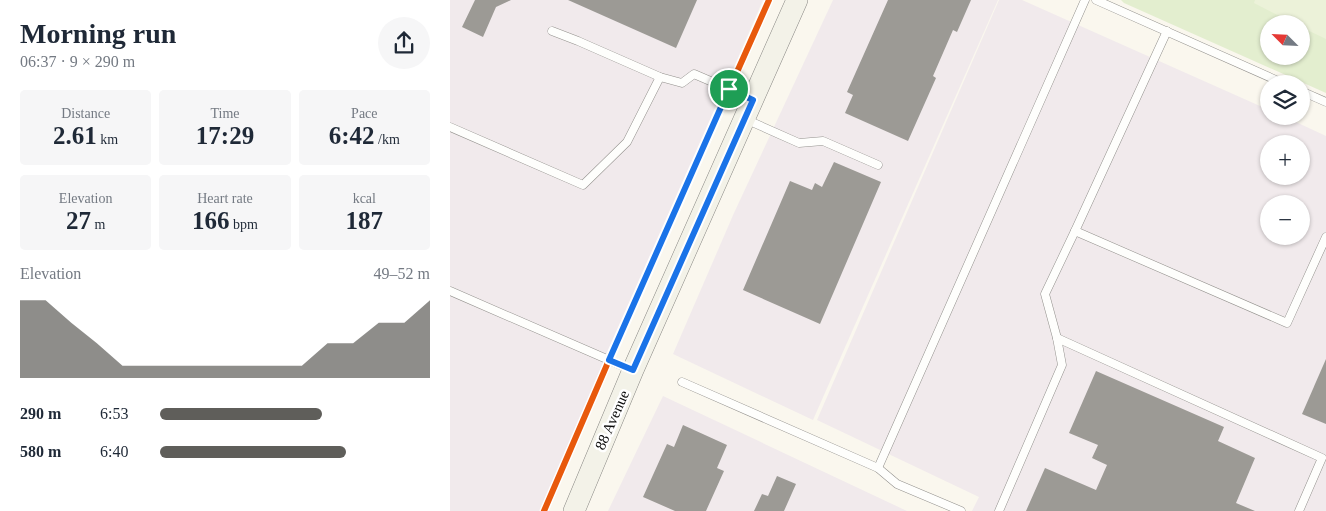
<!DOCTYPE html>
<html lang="en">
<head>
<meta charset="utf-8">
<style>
	body { margin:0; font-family:"Times New Roman",serif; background:#f6f6f7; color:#1f2937; height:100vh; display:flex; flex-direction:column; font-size:19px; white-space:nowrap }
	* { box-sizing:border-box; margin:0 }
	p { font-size:16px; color:#747a83 }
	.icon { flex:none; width:28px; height:28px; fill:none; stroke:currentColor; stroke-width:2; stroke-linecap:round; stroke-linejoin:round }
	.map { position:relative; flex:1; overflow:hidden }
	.details { display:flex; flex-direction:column; background:#fff; width:450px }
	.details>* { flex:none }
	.needle { width:32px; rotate:294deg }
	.tools { position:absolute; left:810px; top:15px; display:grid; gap:10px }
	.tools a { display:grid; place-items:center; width:50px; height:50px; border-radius:50%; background:#fff; box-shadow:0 1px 4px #0004; font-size:25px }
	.pin { position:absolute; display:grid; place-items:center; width:42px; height:42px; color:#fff; margin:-21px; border:2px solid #fff; border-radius:50%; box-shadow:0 1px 5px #0007 }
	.round { display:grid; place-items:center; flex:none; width:52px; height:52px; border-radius:26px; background:#f6f6f7 }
	.summary { display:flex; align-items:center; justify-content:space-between; height:85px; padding:0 20px }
	h1 { font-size:28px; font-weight:700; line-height:38px }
	.stats { display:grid; grid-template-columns:repeat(3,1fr); gap:8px; height:85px; padding:5px 20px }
	.stats div { display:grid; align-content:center; border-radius:5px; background:#f6f6f7; text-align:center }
	.stats b { font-size:25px; font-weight:700 }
	.stats small { font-size:14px; font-weight:400 }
	.stats p { font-size:14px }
	.chart { height:140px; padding:10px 20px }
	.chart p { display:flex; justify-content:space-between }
	.chart svg { width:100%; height:90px; margin-top:5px; fill:#5f5e5a; opacity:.7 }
	ul { padding:0 20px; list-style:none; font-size:16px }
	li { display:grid; grid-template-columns:80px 60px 1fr; align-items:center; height:38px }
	li i { height:12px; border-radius:6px; background:#5f5e5a }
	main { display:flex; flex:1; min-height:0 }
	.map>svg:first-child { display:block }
	.industrial { fill:#f1eaec; fill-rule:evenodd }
	.green { fill:#e3eecf; fill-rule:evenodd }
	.pitch { fill:#ecf2d9 }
	.building { fill:#9c9a95 }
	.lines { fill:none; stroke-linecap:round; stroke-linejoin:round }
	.service-casing { stroke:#93918d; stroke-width:9 }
	.secondary-casing { stroke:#898884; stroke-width:22 }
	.service { stroke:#fefefc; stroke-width:8 }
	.secondary { stroke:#f3f2e8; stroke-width:21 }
	.cycleway-casing { stroke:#fff; stroke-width:9 }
	.cycleway { stroke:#e8590c; stroke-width:6 }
	.route-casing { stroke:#fff; stroke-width:10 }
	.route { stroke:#1a73e8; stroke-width:6 }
	.labels { text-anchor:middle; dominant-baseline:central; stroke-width:5; stroke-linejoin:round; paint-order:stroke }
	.street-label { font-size:15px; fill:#0b0b0b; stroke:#fff }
</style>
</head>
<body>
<main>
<section class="details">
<div class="summary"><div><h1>Morning run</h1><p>06:37 · 9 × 290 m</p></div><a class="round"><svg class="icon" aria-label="share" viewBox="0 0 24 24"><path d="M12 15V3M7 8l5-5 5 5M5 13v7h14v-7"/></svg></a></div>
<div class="stats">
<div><p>Distance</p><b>2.61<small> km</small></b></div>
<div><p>Time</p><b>17:29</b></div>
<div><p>Pace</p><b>6:42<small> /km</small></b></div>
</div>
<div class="stats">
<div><p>Elevation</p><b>27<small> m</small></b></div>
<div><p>Heart rate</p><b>166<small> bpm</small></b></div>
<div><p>kcal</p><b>187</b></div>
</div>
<div class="chart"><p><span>Elevation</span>49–52 m</p>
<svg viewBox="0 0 160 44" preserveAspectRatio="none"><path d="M0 44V6L10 6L20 17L30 27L40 38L50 38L60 38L70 38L80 38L90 38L100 38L110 38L120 27L130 27L140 17L150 17L160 6V44z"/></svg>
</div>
<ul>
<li><b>290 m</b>6:53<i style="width:60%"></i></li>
<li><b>580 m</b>6:40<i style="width:69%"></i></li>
</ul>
</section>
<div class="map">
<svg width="876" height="511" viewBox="0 0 876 511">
	<rect width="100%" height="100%" fill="#faf7ee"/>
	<g class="industrial">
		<path d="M 0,0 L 313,0 L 92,511 L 0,511 Z"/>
		<path d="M 383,0 L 548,0 L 363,420 L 223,354 L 284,213 Z"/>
		<path d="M 549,0 L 572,0 L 819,110 L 819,116 L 833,116 L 876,136 L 876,511 L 522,511 L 529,497 L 367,420 ZM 819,144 L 851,144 L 851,176 L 819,176 ZM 819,204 L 851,204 L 851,236 L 819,236 Z"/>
		<path d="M 213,396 L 457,511 L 158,511 Z"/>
	</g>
	<path class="green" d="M 671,0 L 876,0 L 876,93 L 674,3 ZM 819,24 L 851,24 L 851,56 L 819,56 Z"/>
	<path class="pitch" d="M 805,0 L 876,0 L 876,39 L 851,27 L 851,24 L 845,24 L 804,3 Z"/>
	<g class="building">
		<path d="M 25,0 L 61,0 L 46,7 L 33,37 L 12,27 Z"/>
		<path d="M 118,0 L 247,0 L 226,48 Z"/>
		<path d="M 438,0 L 521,0 L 507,32 L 503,30 L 483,76 L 486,78 L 458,141 L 395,113 L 403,95 L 397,92 Z"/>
		<path d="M 384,162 L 431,182 L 370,324 L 293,290 L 340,181 L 362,190 L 365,183 L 372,187 Z"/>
		<path d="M 876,359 L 876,424 L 852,414 Z"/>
		<path d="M 646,371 L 774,427 L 768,441 L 805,458 L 786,503 L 805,511 L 576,511 L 595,468 L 646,490 L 657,465 L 642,458 L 648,445 L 619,433 Z"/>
		<path d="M 233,425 L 277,445 L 267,468 L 274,471 L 256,511 L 225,511 L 193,497 L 217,444 L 224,447 Z"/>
		<path d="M 327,476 L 346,484 L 334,511 L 304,511 L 312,494 L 318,496 Z"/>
	</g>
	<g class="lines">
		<g class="service-casing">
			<g id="service">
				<path d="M 646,0 L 835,84"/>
				<path d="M 102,31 L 128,41 L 210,77 L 232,83 L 244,74 L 302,99"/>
				<path d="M 717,31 L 625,231 L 837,323 L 876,237"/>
				<path d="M 851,91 L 876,102"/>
				<path d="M 295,119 L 349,143 L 373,141 L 428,165"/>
				<path d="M 0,127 L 133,185 L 177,142 L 210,77"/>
				<path d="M 0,291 L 182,370"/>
				<path d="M 607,338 L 872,458 L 849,511"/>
				<path d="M 232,382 L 428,468 L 635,0"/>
				<path d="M 428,468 L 447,484 L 511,511"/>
				<path d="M 549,511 L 612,365 L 607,338 L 595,294 L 625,231"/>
			</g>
		</g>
		<g class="secondary-casing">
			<path id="secondary" d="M 124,511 L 183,370 L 347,0"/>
		</g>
		<use href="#service" class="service"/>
		<use href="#secondary" class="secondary"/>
		<g class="cycleway-casing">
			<path id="cycleway" d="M 94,511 L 159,360 L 319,0"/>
		</g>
		<use href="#cycleway" class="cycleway"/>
	</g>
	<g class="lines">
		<g class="route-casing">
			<path id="route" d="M 279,89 L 303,100 L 183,370 L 159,360 Z"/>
		</g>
		<use href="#route" class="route"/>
	</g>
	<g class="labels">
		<g class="street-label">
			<text transform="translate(162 420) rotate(-66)">88 Avenue</text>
		</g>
	</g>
</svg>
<div class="tools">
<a><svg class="needle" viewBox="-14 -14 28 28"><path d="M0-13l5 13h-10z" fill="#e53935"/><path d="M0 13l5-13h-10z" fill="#747a83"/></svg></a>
<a><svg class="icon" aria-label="layers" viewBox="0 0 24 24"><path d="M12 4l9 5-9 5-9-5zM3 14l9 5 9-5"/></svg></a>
<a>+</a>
<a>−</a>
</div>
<div class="pin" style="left:279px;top:89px;background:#1e9e55"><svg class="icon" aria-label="arrive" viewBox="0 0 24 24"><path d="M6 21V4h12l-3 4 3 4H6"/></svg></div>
</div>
</main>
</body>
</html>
